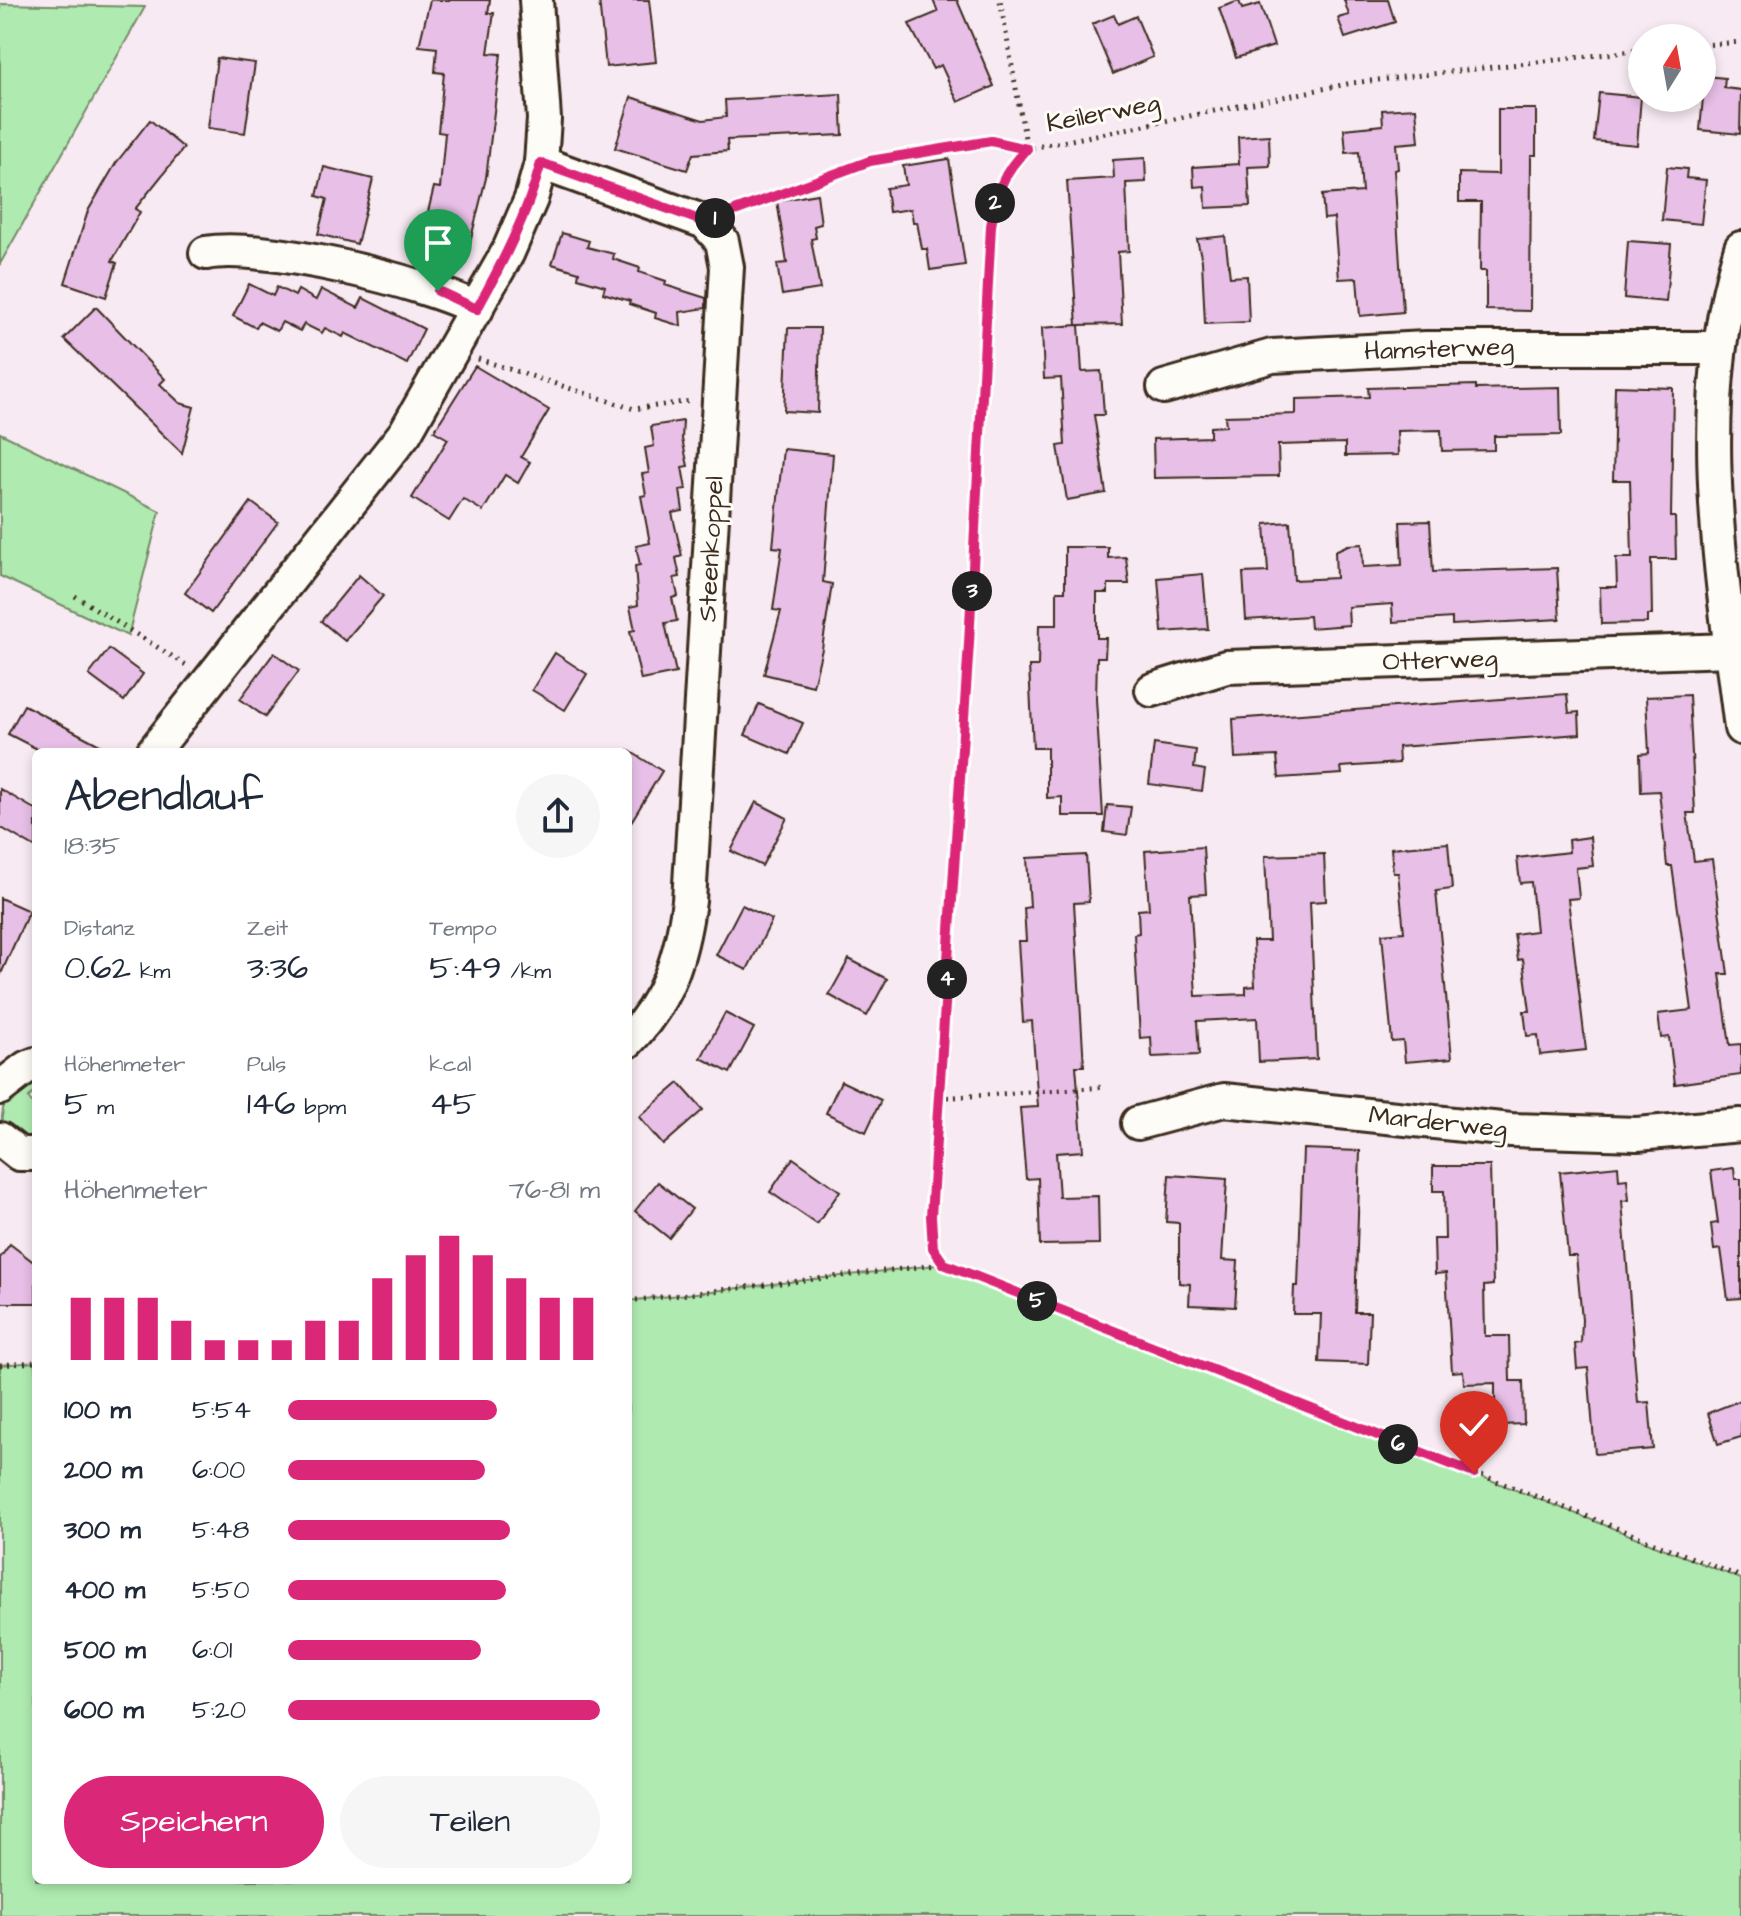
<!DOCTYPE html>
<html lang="de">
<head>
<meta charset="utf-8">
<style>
	body { margin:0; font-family:"Architects Daughter",sans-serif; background:#f6f6f7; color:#1f2937; height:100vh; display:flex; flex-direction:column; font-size:30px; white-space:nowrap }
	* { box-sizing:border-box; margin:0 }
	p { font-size:26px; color:#747a83 }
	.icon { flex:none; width:44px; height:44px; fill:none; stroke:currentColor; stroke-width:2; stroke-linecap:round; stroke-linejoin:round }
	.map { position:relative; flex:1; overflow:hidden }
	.panel { position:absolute; left:32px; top:748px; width:600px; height:1136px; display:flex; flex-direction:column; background:#fff; border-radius:12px; box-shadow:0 4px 12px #0003 }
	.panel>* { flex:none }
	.needle { width:52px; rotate:11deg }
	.tools { position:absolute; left:1628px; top:24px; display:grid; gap:16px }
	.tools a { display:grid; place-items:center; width:88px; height:88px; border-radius:50%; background:#fff; box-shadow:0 4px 12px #0003; font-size:40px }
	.pin { position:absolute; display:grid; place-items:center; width:68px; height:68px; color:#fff; margin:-82px -34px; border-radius:50% 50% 50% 0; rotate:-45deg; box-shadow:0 0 8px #0007 }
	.pin .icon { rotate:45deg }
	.km { position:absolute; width:40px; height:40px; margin:-20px; border-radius:50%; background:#222; color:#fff; font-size:22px; line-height:40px; text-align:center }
	.round { display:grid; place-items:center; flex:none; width:84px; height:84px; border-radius:42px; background:#f6f6f7 }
	.headline { display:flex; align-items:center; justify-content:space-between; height:136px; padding:0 32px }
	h1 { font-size:44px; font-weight:600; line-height:60px }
	.metrics { display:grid; grid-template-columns:repeat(3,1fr); gap:12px; height:136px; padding:8px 32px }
	.metrics div { display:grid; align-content:center }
	.metrics b { font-size:34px; font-weight:600 }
	.metrics small { font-size:22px; font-weight:400 }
	.metrics p { font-size:22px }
	.chart { height:224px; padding:16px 32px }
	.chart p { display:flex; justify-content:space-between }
	.chart svg { width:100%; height:144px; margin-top:8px; stroke:#db2777; stroke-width:6 }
	.cta { display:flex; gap:16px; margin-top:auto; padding:16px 32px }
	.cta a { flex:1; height:92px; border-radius:48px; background:#db2777; color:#fff; font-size:32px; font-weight:600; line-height:92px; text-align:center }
	.cta a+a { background:#f6f6f7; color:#1f2937 }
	ul { padding:0 32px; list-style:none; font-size:26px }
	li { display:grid; grid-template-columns:128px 96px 1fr; align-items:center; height:60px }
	li i { height:20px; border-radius:10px; background:#db2777 }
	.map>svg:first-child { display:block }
	.green { fill:#afebb0; stroke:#758a67; stroke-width:2 }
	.building { fill:#e8bfe7; stroke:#3b2a1e; stroke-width:2 }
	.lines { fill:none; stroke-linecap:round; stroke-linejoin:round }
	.minor-casing { stroke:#3b2a1e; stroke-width:38 }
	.path { stroke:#3b2a1e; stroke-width:5; stroke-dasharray:2 6; stroke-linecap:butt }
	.minor { stroke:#fdfcf7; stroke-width:32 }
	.route-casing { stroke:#fff; stroke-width:16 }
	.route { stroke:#db2777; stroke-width:10 }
	.labels { text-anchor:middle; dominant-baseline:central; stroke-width:6; stroke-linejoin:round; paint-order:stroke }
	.street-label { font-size:26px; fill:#3b2a1e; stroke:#fdfcf7 }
</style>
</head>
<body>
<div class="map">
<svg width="1741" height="1916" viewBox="0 0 1741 1916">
	<rect width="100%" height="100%" fill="#f7eaf2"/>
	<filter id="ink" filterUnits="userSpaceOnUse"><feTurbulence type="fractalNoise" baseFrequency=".0125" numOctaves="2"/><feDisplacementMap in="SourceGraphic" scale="16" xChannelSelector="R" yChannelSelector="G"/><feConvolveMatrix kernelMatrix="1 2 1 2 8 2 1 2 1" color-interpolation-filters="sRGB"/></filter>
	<g filter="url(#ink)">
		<g class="green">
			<path d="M 0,4 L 145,7 L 0,264 Z"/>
			<path d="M 0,433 L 160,511 L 128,636 L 0,576 Z"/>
			<path d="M 36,1082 L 36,1090 L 28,1098 L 36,1107 L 36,1147 L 2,1127 C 0,1101 11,1084 36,1082 Z"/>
			<path d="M 944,1264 L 1741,1579 L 1741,1916 L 0,1916 L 0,1365 L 36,1362 L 36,1880 L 628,1880 L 628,1301 Z"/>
		</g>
		<g class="building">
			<path d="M 430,0 L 490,0 L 488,13 L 494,13 L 488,53 L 501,54 L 486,178 L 465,262 L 430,254 L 438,219 L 427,216 L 434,187 L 440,188 L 445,133 L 438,132 L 444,73 L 435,72 L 437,48 L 419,46 Z"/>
			<path d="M 599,0 L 649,0 L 656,62 L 606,67 Z"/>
			<path d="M 933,0 L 957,0 L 994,86 L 958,102 L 941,65 L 933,69 L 909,24 L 938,12 Z"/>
			<path d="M 1344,0 L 1388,0 L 1395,22 L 1345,38 L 1338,18 L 1349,15 Z"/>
			<path d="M 1239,1 L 1242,9 L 1260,4 L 1274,46 L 1236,58 L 1219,8 Z"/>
			<path d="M 1114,15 L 1118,24 L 1136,16 L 1153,57 L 1113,74 L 1092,24 Z"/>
			<path d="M 217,58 L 255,63 L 245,133 L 208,128 Z"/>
			<path d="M 1705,76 L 1725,78 L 1724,88 L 1741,90 L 1740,134 L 1700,130 Z"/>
			<path d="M 1599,93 L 1641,97 L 1637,145 L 1594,141 Z"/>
			<path d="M 841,94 L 843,135 L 727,140 L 728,151 L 693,154 L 687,170 L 615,148 L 631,97 L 703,120 L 726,117 L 725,100 Z"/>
			<path d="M 1416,108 L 1419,142 L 1396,144 L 1398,169 L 1394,170 L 1403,312 L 1360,316 L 1357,278 L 1339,279 L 1334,218 L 1324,219 L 1322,195 L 1362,192 L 1359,152 L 1346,153 L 1344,129 L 1383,125 L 1382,110 Z"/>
			<path d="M 1498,109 L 1536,109 L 1536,155 L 1531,155 L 1530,311 L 1486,310 L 1486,271 L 1480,271 L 1481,202 L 1459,202 L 1459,173 L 1498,174 Z"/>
			<path d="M 150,120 L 184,148 L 135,209 L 140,212 L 112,261 L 117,263 L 106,297 L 65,283 L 88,211 L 116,163 Z"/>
			<path d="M 1269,135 L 1270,166 L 1248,167 L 1250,206 L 1206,208 L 1205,186 L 1194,187 L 1193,167 L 1239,164 L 1238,137 Z"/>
			<path d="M 1145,158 L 1146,182 L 1126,183 L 1129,251 L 1118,252 L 1122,324 L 1079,325 L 1082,372 L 1101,371 L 1104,415 L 1094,415 L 1106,493 L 1067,500 L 1058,446 L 1065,445 L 1061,378 L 1044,379 L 1042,328 L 1077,325 L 1067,181 L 1114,178 L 1113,160 Z"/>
			<path d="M 949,159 L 965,265 L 930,270 L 927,249 L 922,249 L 917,222 L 913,222 L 911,209 L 889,212 L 886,188 L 906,185 L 903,166 Z"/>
			<path d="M 324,167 L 373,179 L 357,244 L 318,234 L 327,199 L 317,196 Z"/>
			<path d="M 1667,167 L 1687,169 L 1686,178 L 1706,180 L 1701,224 L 1662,220 Z"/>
			<path d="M 817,194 L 821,224 L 814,226 L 816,238 L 811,239 L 820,289 L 782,295 L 777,264 L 787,263 L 777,201 Z"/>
			<path d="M 562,233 L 589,241 L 587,247 L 614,254 L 613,259 L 640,268 L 639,272 L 666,281 L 665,285 L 706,298 L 706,308 L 680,312 L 681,326 L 655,318 L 656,313 L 629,304 L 630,301 L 603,293 L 605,286 L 578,278 L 579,272 L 552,264 Z"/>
			<path d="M 1225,236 L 1230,277 L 1247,276 L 1249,322 L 1205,324 L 1202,261 L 1197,239 Z"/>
			<path d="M 1628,241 L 1671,244 L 1666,302 L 1624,298 Z"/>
			<path d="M 249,284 L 273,296 L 277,287 L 295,296 L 298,290 L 316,300 L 321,289 L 358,308 L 363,298 L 424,329 L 407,364 L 345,333 L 343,337 L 325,328 L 322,333 L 304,324 L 300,331 L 282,322 L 277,331 L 259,322 L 256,328 L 233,316 Z"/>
			<path d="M 96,307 L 165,379 L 160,384 L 180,403 L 194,407 L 182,453 L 64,339 Z"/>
			<path d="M 788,328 L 820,328 L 818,413 L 784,411 Z"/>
			<path d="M 475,366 L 549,410 L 521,457 L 530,462 L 518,483 L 505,475 L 483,511 L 463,499 L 449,521 L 412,498 L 448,439 L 434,431 Z"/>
			<path d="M 1476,385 L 1476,389 L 1560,387 L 1561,435 L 1494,436 L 1494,450 L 1442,451 L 1441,430 L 1397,431 L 1398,455 L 1345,456 L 1345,443 L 1278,445 L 1279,476 L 1154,478 L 1153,439 L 1210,437 L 1210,427 L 1226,426 L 1225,416 L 1296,414 L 1296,399 L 1369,397 L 1368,388 Z"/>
			<path d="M 1615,386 L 1673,388 L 1671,517 L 1675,517 L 1676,559 L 1651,559 L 1652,615 L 1647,615 L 1647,623 L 1601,624 L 1600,587 L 1617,587 L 1616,558 L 1632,558 L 1630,480 L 1613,480 Z"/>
			<path d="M 683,421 L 682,439 L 688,466 L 682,467 L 686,489 L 680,490 L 683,511 L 672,513 L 682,556 L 676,558 L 680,577 L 674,578 L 678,596 L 672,598 L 677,621 L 665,623 L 676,673 L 641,680 L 630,631 L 635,630 L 630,607 L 638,605 L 635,566 L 640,565 L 636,546 L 650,543 L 641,496 L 646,495 L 642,474 L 649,473 L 645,448 L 654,446 L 651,426 Z"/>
			<path d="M 783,449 L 833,454 L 823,582 L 832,584 L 822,649 L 813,686 L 764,674 L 781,611 L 773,610 L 782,548 L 773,547 Z"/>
			<path d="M 251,502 L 278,522 L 211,613 L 185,593 Z"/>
			<path d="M 1430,521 L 1433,572 L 1557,568 L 1560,619 L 1452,625 L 1452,618 L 1393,622 L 1392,604 L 1348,607 L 1349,625 L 1310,628 L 1309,616 L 1246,620 L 1243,573 L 1268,572 L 1265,524 L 1290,522 L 1294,580 L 1336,578 L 1335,551 L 1348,545 L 1362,544 L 1363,567 L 1402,565 L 1400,522 Z"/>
			<path d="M 1065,547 L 1108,547 L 1108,558 L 1126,557 L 1129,584 L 1108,584 L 1108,593 L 1097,593 L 1097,638 L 1106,638 L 1105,657 L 1097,657 L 1096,699 L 1103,816 L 1062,816 L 1062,797 L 1047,798 L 1047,748 L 1033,748 L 1029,666 L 1038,666 L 1039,625 L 1057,625 L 1057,591 L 1065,591 Z"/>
			<path d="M 1203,574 L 1208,629 L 1162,632 L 1158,578 Z"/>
			<path d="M 359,575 L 383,596 L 345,641 L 321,621 Z"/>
			<path d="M 109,649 L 143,674 L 124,701 L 89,675 Z"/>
			<path d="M 274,653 L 299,671 L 265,717 L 240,699 Z"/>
			<path d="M 555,653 L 587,674 L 565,710 L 532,690 Z"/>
			<path d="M 1567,694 L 1569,713 L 1579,712 L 1580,734 L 1398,747 L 1399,763 L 1341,767 L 1342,774 L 1279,778 L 1277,756 L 1235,758 L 1233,719 Z"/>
			<path d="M 1689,695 L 1695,813 L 1687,813 L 1694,861 L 1712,859 L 1728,974 L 1720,974 L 1730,1045 L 1741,1044 L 1741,1075 L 1675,1084 L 1669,1037 L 1661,1038 L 1658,1014 L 1692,1010 L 1672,866 L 1667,866 L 1659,791 L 1641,792 L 1640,754 L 1649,753 L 1646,697 Z"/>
			<path d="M 759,704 L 803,723 L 789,754 L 745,735 Z"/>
			<path d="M 24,705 L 113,752 L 43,752 L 8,734 Z"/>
			<path d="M 1154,744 L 1196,750 L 1194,768 L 1205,770 L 1202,791 L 1149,784 Z"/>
			<path d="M 628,750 L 662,771 L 628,827 Z"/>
			<path d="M 0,789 L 36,810 L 36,848 L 0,827 Z"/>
			<path d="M 756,802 L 787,818 L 762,866 L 731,851 Z"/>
			<path d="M 1107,805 L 1131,807 L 1127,835 L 1104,832 Z"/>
			<path d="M 1590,837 L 1593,866 L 1576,868 L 1579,898 L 1568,899 L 1586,1050 L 1540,1055 L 1538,1035 L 1527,1036 L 1524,1011 L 1530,1011 L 1523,959 L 1518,960 L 1514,934 L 1536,931 L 1531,882 L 1520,883 L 1517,858 L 1569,852 L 1568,840 Z"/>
			<path d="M 1448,843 L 1452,889 L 1436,891 L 1452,1058 L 1405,1062 L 1403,1041 L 1392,1042 L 1382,934 L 1404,932 L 1398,873 L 1393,873 L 1391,848 Z"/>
			<path d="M 1203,847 L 1206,894 L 1190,895 L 1196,996 L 1246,994 L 1246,987 L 1255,986 L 1253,941 L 1269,941 L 1265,856 L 1324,854 L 1326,901 L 1310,902 L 1317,1059 L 1259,1062 L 1257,1018 L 1197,1021 L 1199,1055 L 1152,1057 L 1151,1037 L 1140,1038 L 1134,934 L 1139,933 L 1138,910 L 1149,909 L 1145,851 Z"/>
			<path d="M 1086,855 L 1089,902 L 1074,903 L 1084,1066 L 1076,1066 L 1083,1151 L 1056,1153 L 1059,1197 L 1098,1196 L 1099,1244 L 1040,1245 L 1038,1178 L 1026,1179 L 1020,1108 L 1038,1107 L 1032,1021 L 1023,1022 L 1018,941 L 1026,941 L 1024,908 L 1030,907 L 1027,858 Z"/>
			<path d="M 0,898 L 29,911 L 0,976 Z"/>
			<path d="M 742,905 L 772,920 L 747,970 L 716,955 Z"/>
			<path d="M 849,959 L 887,979 L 867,1016 L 829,995 Z"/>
			<path d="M 725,1013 L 754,1028 L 730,1073 L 701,1058 Z"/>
			<path d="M 841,1081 L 881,1100 L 866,1132 L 826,1113 Z"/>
			<path d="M 679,1083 L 703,1110 L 663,1145 L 639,1117 Z"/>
			<path d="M 1303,1149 L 1360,1151 L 1355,1312 L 1370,1312 L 1368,1364 L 1319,1362 L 1321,1314 L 1293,1314 L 1294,1286 L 1298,1286 Z"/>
			<path d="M 793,1158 L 840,1191 L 817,1224 L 770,1192 Z"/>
			<path d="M 1433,1166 L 1490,1166 L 1493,1285 L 1484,1286 L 1485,1336 L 1509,1336 L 1510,1381 L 1523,1381 L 1524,1424 L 1500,1425 L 1500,1413 L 1495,1413 L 1495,1383 L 1464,1384 L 1463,1371 L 1452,1372 L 1446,1273 L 1435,1274 L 1434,1239 L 1445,1239 L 1444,1191 L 1433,1191 Z"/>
			<path d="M 1618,1166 L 1619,1180 L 1627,1179 L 1629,1200 L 1622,1201 L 1638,1403 L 1649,1402 L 1653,1449 L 1595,1454 L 1588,1368 L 1577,1369 L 1575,1344 L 1581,1343 L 1582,1320 L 1576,1256 L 1568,1256 L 1560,1172 Z"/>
			<path d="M 1734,1168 L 1735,1179 L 1741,1179 L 1741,1298 L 1728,1299 L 1721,1249 L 1714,1250 L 1711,1224 L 1718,1223 L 1711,1171 Z"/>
			<path d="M 1169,1175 L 1227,1179 L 1222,1260 L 1238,1261 L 1235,1307 L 1189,1305 L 1190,1284 L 1179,1283 L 1179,1223 L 1166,1222 Z"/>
			<path d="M 658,1182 L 692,1209 L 669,1238 L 635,1211 Z"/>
			<path d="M 10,1244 L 36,1264 L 36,1303 L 0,1303 L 0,1258 Z"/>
			<path d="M 1741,1400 L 1741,1437 L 1718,1444 L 1708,1413 Z"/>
		</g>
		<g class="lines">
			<g class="minor-casing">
				<g id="minor">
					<path d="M 536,0 L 544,119 L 541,163"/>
					<path d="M 1741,248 C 1692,405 1721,568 1741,728"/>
					<path d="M 206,253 C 261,242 426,282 477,309"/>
					<path d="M 1164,387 L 1272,356 L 1426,348 L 1719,348"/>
					<path d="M 1152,690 L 1226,667 L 1731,650"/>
					<path d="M 153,752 L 405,433 L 508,252 L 531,199 L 541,163 L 705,222 L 722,241 L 727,267 L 689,901 C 681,957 668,1000 628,1041"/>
					<path d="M 0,1088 L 26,1068 L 36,1064"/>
					<path d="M 1138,1123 L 1224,1100 L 1511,1130 L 1637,1134 L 1741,1125"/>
					<path d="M 0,1139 L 19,1154 L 36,1154"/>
				</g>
			</g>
			<g class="path">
				<path d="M 1702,45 L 1741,42"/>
				<path d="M 731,213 L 870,161 L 991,141 L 1027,149 L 1000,0"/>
				<path d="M 478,359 L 634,409 L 691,401"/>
				<path d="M 75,596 L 186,665"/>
				<path d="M 939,1098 L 1106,1087"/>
				<path d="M 944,1264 L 933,1248 L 931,1216 L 974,561 L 991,226 C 996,194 1003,171 1027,149 L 1352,83 L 1642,50"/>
				<path d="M 628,1301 L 944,1264 L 1741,1577"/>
				<path d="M 0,1365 L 36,1362"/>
			</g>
			<use href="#minor" class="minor"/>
		</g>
	</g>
	<g class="lines" filter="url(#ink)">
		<g class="route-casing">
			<path id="route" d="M 438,291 L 477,309 C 503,262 527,215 541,163 L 705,222 L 870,161 L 991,141 L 1027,149 C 1003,171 996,194 991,226 L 969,643 L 931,1216 L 933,1248 L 944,1264 L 1474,1473"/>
		</g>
		<use href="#route" class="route"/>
	</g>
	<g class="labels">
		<g class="street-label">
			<text transform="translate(1103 113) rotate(-11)">Keilerweg</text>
			<text transform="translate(1439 349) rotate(-2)">Hamsterweg</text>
			<text transform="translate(711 549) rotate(-87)">Steenkoppel</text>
			<text transform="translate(1440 660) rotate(-2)">Otterweg</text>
			<text transform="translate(1438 1122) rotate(6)">Marderweg</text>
		</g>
	</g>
</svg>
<div class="tools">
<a><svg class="needle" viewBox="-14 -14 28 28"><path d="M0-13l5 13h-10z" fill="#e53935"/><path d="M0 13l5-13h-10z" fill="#747a83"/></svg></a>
</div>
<div class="pin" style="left:438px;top:291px;background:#1e9e55"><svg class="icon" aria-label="arrive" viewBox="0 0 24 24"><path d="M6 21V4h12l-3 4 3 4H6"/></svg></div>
<div class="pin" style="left:1474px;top:1473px;background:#d93025"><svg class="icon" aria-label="check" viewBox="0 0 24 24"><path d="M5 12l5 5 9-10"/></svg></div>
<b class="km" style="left:715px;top:218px">1</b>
<b class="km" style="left:995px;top:203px">2</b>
<b class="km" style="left:972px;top:591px">3</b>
<b class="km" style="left:947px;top:979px">4</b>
<b class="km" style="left:1037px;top:1301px">5</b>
<b class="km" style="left:1398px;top:1444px">6</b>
<section class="panel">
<div class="headline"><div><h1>Abendlauf</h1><p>18:35</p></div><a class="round"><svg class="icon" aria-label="share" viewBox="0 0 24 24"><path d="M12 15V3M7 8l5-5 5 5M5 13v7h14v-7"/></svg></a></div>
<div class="metrics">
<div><p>Distanz</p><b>0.62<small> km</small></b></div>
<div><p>Zeit</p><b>3:36</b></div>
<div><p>Tempo</p><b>5:49<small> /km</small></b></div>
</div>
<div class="metrics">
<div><p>Höhenmeter</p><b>5<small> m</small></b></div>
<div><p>Puls</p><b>146<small> bpm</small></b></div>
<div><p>kcal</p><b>45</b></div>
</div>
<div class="chart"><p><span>Höhenmeter</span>76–81 m</p>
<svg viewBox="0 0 160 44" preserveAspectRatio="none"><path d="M5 44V25M15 44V25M25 44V25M35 44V32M45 44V38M55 44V38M65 44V38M75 44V32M85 44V32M95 44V19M105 44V12M115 44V6M125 44V12M135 44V19M145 44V25M155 44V25"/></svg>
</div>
<ul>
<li><b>100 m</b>5:54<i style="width:67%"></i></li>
<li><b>200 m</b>6:00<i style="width:63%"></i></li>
<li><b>300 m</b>5:48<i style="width:71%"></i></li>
<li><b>400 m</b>5:50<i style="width:70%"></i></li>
<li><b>500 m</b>6:01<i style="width:62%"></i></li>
<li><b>600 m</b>5:20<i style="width:100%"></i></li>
</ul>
<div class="cta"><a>Speichern</a><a>Teilen</a></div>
</section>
</div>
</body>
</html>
